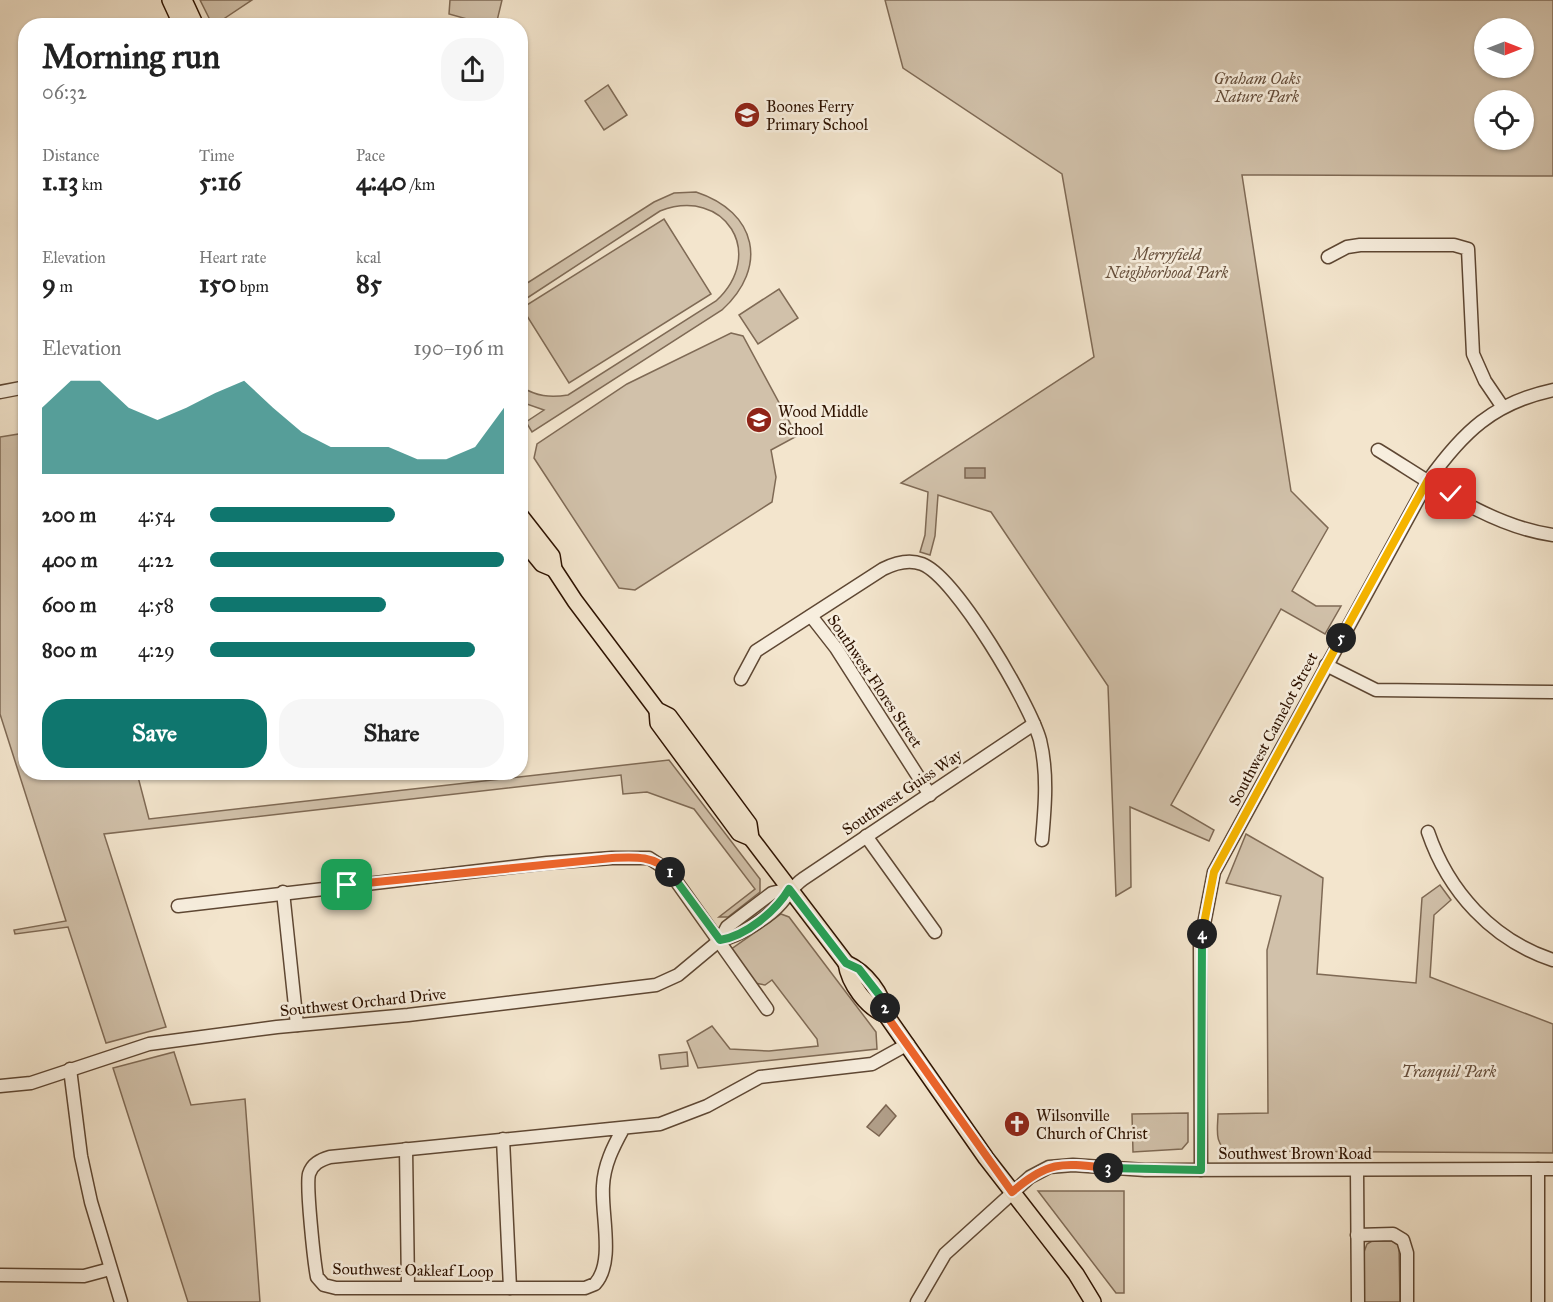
<!DOCTYPE html>
<html lang="en">
<head>
<meta charset="utf-8">
<style>
	body { margin:0; font-family:"IM FELL Great Primer",serif; background:#f6f6f6; color:#222; height:100vh; display:flex; flex-direction:column; font-size:22px; white-space:nowrap }
	* { box-sizing:border-box; margin:0 }
	p { font-size:20px; color:#767676 }
	.icon { flex:none; width:33px; height:33px; fill:none; stroke:currentColor; stroke-width:2; stroke-linecap:round; stroke-linejoin:round }
	.map { position:relative; flex:1; overflow:hidden }
	.details { position:absolute; left:18px; top:18px; width:510px; height:762px; display:flex; flex-direction:column; background:#fff; border-radius:24px; box-shadow:0 2px 4px #0004 }
	.details>* { flex:none }
	.needle { width:39px; rotate:90deg }
	.fabs { position:absolute; left:1474px; top:18px; display:grid; gap:12px }
	.fabs a { display:grid; place-items:center; width:60px; height:60px; border-radius:50%; background:#fff; box-shadow:0 2px 4px #0004; font-size:30px }
	.pin { position:absolute; display:grid; place-items:center; width:51px; height:51px; color:#fff; margin:-26px; border-radius:12px; box-shadow:0 3px 9px #0006 }
	.km { position:absolute; width:30px; height:30px; margin:-15px; border-radius:50%; background:#222; color:#fff; font-size:16px; line-height:30px; text-align:center }
	.round { display:grid; place-items:center; flex:none; width:63px; height:63px; border-radius:24px; background:#f6f6f6 }
	.headline { display:flex; align-items:center; justify-content:space-between; height:102px; padding:0 24px }
	h1 { font-size:33px; font-weight:700; line-height:45px }
	.metrics { display:grid; grid-template-columns:repeat(3,1fr); gap:9px; height:102px; padding:6px 24px }
	.metrics div { display:grid; align-content:center }
	.metrics b { font-size:26px; font-weight:700 }
	.metrics small { font-size:16px; font-weight:400 }
	.metrics p { font-size:16px }
	.chart { height:168px; padding:12px 24px }
	.chart p { display:flex; justify-content:space-between }
	.chart svg { width:100%; height:108px; margin-top:6px; fill:#0f766e; opacity:.7 }
	.cta { display:flex; gap:12px; margin-top:auto; padding:12px 24px }
	.cta a { flex:1; height:69px; border-radius:24px; background:#0f766e; color:#fff; font-size:24px; font-weight:700; line-height:69px; text-align:center }
	.cta a+a { background:#f6f6f6; color:#222 }
	ul { padding:0 24px; list-style:none; font-size:20px }
	li { display:grid; grid-template-columns:96px 72px 1fr; align-items:center; height:45px }
	li i { height:15px; border-radius:8px; background:#0f766e }
	.map>svg:first-child { display:block }
	.green { fill:#d1c1aa; stroke:#7f6a55; stroke-width:1.5; fill-rule:evenodd }
	.water { fill:#b09d87; stroke:#7c6551; stroke-width:1.5 }
	.lines { fill:none; stroke-linecap:round; stroke-linejoin:round }
	.minor-casing { stroke:#5e4733; stroke-width:15 }
	.major-casing { stroke:#2d1200; stroke-width:18 }
	.minor { stroke:#f7eede; stroke-width:12 }
	.major { stroke:#f3e5cd; stroke-width:15 }
	.split-1-casing { stroke:#fff; stroke-width:12 }
	.split-2-casing { stroke:#fff; stroke-width:12 }
	.split-3-casing { stroke:#fff; stroke-width:12 }
	.split-4-casing { stroke:#fff; stroke-width:12 }
	.split-5-casing { stroke:#fff; stroke-width:12 }
	.split-6-casing { stroke:#fff; stroke-width:12 }
	.split-1 { stroke:#f0652b; stroke-width:8 }
	.split-2 { stroke:#22a559; stroke-width:8 }
	.split-3 { stroke:#f0652b; stroke-width:8 }
	.split-4 { stroke:#22a559; stroke-width:8 }
	.split-5 { stroke:#f5b400; stroke-width:8 }
	.split-6 { stroke:#f5b400; stroke-width:8 }
	.labels { text-anchor:middle; dominant-baseline:central; stroke-width:5; stroke-linejoin:round; paint-order:stroke }
	.park-label { font-size:16px; font-style:italic; fill:#664f3c; stroke:#f7eede }
	.poi-label { font-size:16px; fill:#2d1200; stroke:#f7eede; text-anchor:start }
	.street-label { font-size:16px; fill:#2d1200; stroke:#f7eede }
</style>
</head>
<body>
<div class="map">
<svg width="1553" height="1302" viewBox="0 0 1553 1302">
	<rect width="100%" height="100%" fill="#f3e5cd"/>
	<filter id="stains"><feTurbulence type="fractalNoise" baseFrequency=".00333" numOctaves="4"/><feColorMatrix values="0 0 0 0 .2 0 0 0 0 .09 0 0 0 0 .02 0 0 0 .5 -.17"/></filter>
	<radialGradient id="worn" r=".72"><stop offset=".6" stop-color="#630" stop-opacity="0"/><stop offset="1" stop-color="#630" stop-opacity=".3"/></radialGradient>
	<g class="green">
		<path d="M 200,0 L 252,0 L 213,26 Z"/>
		<path d="M 450,0 L 502,0 L 497,21 L 486,19 L 485,26 L 465,25 L 467,19 L 449,14 Z"/>
		<path d="M 885,0 L 1553,0 L 1553,176 L 1242,175 L 1291,491 L 1328,528 L 1292,591 L 1316,606 L 1341,606 L 1325,634 L 1281,609 L 1171,805 L 1214,830 L 1209,841 L 1130,807 L 1131,887 L 1116,896 L 1108,686 L 991,512 L 938,495 L 935,536 L 930,555 L 920,552 L 925,535 L 928,492 L 901,483 L 1094,357 L 1062,174 L 903,68 ZM 1485,28 L 1524,28 L 1524,68 L 1485,68 ZM 1485,100 L 1524,100 L 1524,140 L 1485,140 Z"/>
		<path d="M 608,85 L 627,115 L 604,130 L 585,101 Z"/>
		<path d="M 696,192 C 757,212 769,267 722,310 L 532,432 L 526,422 L 544,410 L 521,402 L 521,387 C 537,396 549,398 568,395 L 716,301 C 767,254 725,186 660,211 L 521,302 L 521,287 L 654,202 L 674,193 Z"/>
		<path d="M 664,219 L 711,294 L 569,383 L 522,308 Z"/>
		<path d="M 779,289 L 798,318 L 758,344 L 739,315 Z"/>
		<path d="M 731,333 L 743,336 L 797,436 L 771,450 L 776,477 L 772,502 L 635,590 L 619,588 L 534,458 L 537,444 L 627,384 Z"/>
		<path d="M 25,433 L 26,772 L 137,773 L 149,819 L 669,760 L 760,879 L 760,892 L 728,917 L 719,917 L 755,889 L 694,809 L 647,792 L 623,794 L 621,775 L 104,834 L 166,1027 L 106,1043 L 68,927 L 15,934 L 14,930 L 66,921 L 0,714 L 0,437 Z"/>
		<path d="M 1246,834 L 1323,878 L 1317,974 L 1416,983 L 1422,898 L 1440,885 L 1451,900 L 1434,915 L 1430,977 L 1553,1024 L 1553,1153 L 1230,1151 C 1213,1146 1218,1127 1218,1114 L 1268,1113 L 1267,950 L 1281,896 L 1226,883 Z"/>
		<path d="M 781,914 L 789,917 L 876,1032 L 877,1049 L 698,1068 L 687,1041 L 712,1026 L 730,1049 L 769,1051 L 818,1046 L 817,1039 L 772,980 L 765,985 L 755,983 L 730,950 Z"/>
		<path d="M 174,1052 L 191,1105 L 245,1099 L 260,1302 L 188,1302 L 113,1068 Z"/>
		<path d="M 687,1052 L 688,1066 L 661,1069 L 659,1055 Z"/>
		<path d="M 1188,1113 L 1188,1142 L 1182,1149 L 1133,1152 L 1132,1114 Z"/>
		<path d="M 1038,1191 L 1124,1191 L 1124,1293 L 1116,1293 Z"/>
		<path d="M 1372,1241 L 1392,1241 L 1399,1246 L 1400,1302 L 1364,1302 L 1364,1252 L 1367,1244 Z"/>
	</g>
	<g class="water">
		<rect x="965" y="468" width="20" height="10"/>
		<path d="M 886,1105 L 896,1116 L 879,1136 L 867,1127 Z"/>
	</g>
	<g class="lines">
		<g class="minor-casing">
			<g id="minor">
				<path d="M 1328,257 L 1347,247 L 1360,245 L 1454,245 L 1468,249 L 1473,354 L 1485,381 L 1502,406"/>
				<path d="M 0,392 L 26,387"/>
				<path d="M 1378,450 C 1432,483 1489,526 1553,535"/>
				<path d="M 811,616 L 836,648 L 930,795"/>
				<path d="M 1326,665 L 1376,690 L 1553,692"/>
				<path d="M 741,679 L 756,651 L 883,569 C 895,563 909,559 922,564 C 956,577 1030,704 1040,740 C 1048,773 1045,807 1042,840"/>
				<path d="M 1428,832 C 1448,891 1492,940 1553,960"/>
				<path d="M 866,836 L 935,932"/>
				<path d="M 283,892 L 297,1025"/>
				<path d="M 178,906 L 547,863 L 612,858 L 649,858 L 669,871 L 767,1009"/>
				<path d="M 720,940 C 738,937 769,917 781,903 C 789,894 793,886 803,879 L 1034,724"/>
				<path d="M 70,1069 L 81,1156 L 91,1202 L 121,1302"/>
				<path d="M 0,1086 L 31,1083 L 149,1044 L 277,1027 L 408,1015 L 656,985 L 678,975 L 720,940 L 727,927 L 772,893 L 789,889"/>
				<path d="M 623,1129 C 613,1147 604,1165 603,1186 C 601,1215 615,1262 595,1284 L 585,1288 L 336,1288 L 324,1285 L 317,1277 C 314,1261 306,1186 309,1174 C 312,1164 320,1160 330,1157 L 660,1124 L 707,1106 L 760,1077 L 872,1064 L 908,1044"/>
				<path d="M 503,1139 L 510,1288"/>
				<path d="M 406,1149 L 408,1287"/>
				<path d="M 1538,1169 L 1538,1302"/>
				<path d="M 1201,1170 L 1200,945 L 1214,872 L 1428,481 C 1463,432 1493,403 1553,390"/>
				<path d="M 1357,1170 L 1358,1302"/>
				<path d="M 1357,1235 L 1393,1234 L 1403,1240 L 1407,1253 L 1407,1302"/>
				<path d="M 0,1275 L 84,1276 L 110,1269"/>
				<path d="M 917,1302 L 945,1254 L 1030,1177 L 1049,1167 L 1073,1165 L 1145,1170 L 1553,1169"/>
			</g>
		</g>
		<g class="major-casing">
			<g id="major">
				<path d="M 170,0 L 182,26"/>
				<path d="M 184,0 L 196,26"/>
				<path d="M 520,515 L 552,556 L 554,569 L 575,601 L 657,710 L 669,716 L 749,824 L 751,838 L 846,963 C 866,972 883,994 886,1015 L 986,1158 L 1076,1274 L 1093,1302"/>
				<path d="M 520,537 L 542,564 L 554,569"/>
				<path d="M 657,710 L 658,723 L 739,833 L 751,838"/>
				<path d="M 846,963 C 849,984 867,1008 886,1015"/>
			</g>
		</g>
		<use href="#minor" class="minor"/>
		<use href="#major" class="major"/>
	</g>
	<g class="lines">
		<g class="split-1-casing">
			<path id="split-1" d="M 347,885 L 612,858 C 634,857 653,855 670,872"/>
		</g>
		<g class="split-2-casing">
			<path id="split-2" d="M 670,872 L 720,940 C 746,936 776,911 789,889 L 846,963 L 859,969 L 884,1001 L 885,1008"/>
		</g>
		<g class="split-3-casing">
			<path id="split-3" d="M 885,1008 L 886,1015 L 1012,1192 C 1049,1160 1062,1163 1108,1168"/>
		</g>
		<g class="split-4-casing">
			<path id="split-4" d="M 1108,1168 L 1201,1170 L 1202,934"/>
		</g>
		<g class="split-5-casing">
			<path id="split-5" d="M 1202,934 L 1214,872 L 1341,638"/>
		</g>
		<g class="split-6-casing">
			<path id="split-6" d="M 1341,638 L 1428,480 L 1451,494"/>
		</g>
		<use href="#split-1" class="split-1"/>
		<use href="#split-2" class="split-2"/>
		<use href="#split-3" class="split-3"/>
		<use href="#split-4" class="split-4"/>
		<use href="#split-5" class="split-5"/>
		<use href="#split-6" class="split-6"/>
	</g>
	<defs>
		<g id="school-disc" transform="scale(1.35)"><circle r="9.5" fill="#8f2418" stroke="#f7eede"/><path d="M0-5L7-2L0 1L-7-2ZM-4 1L0 2.5L4 1V4Q0 6-4 4Z" fill="#fff"/></g>
		<g id="church-disc" transform="scale(1.35)"><circle r="9.5" fill="#8f2418" stroke="#f7eede"/><path d="M-1.2-6h2.4v3.5h3.3v2.4h-3.3V6h-2.4V-.1h-3.3v-2.4h3.3Z" fill="#fff"/></g>
	</defs>
	<g fill-rule="evenodd">
		<use href="#school-disc" x="747" y="115"/>
		<use href="#school-disc" x="759" y="420"/>
		<use href="#church-disc" x="1017" y="1124"/>
	</g>
	<g class="labels">
		<g class="park-label">
			<text x="1257" y="78">Graham Oaks<tspan x="1257" dy="18">Nature Park</tspan></text>
			<text x="1167" y="254">Merryfield<tspan x="1167" dy="18">Neighborhood Park</tspan></text>
			<text x="1449" y="1071">Tranquil Park</text>
		</g>
		<g class="poi-label">
			<text x="766" y="106">Boones Ferry<tspan x="766" dy="18">Primary School</tspan></text>
			<text x="778" y="411">Wood Middle<tspan x="778" dy="18">School</tspan></text>
			<text x="1036" y="1115">Wilsonville<tspan x="1036" dy="18">Church of Christ</tspan></text>
		</g>
		<g class="street-label">
			<text transform="translate(875 681) rotate(56)">Southwest Flores Street</text>
			<text transform="translate(1273 729) rotate(-62)">Southwest Camelot Street</text>
			<text transform="translate(902 792) rotate(-34)">Southwest Guiss Way</text>
			<text transform="translate(363 1002) rotate(-6)">Southwest Orchard Drive</text>
			<text x="1295" y="1153">Southwest Brown Road</text>
			<text transform="translate(413 1270) rotate(1)">Southwest Oakleaf Loop</text>
		</g>
	</g>
	<rect width="100%" height="100%" filter="url(#stains)"/>
	<rect width="100%" height="100%" fill="url(#worn)"/>
</svg>
<div class="fabs">
<a><svg class="needle" viewBox="-14 -14 28 28"><path d="M0-13l5 13h-10z" fill="#e53935"/><path d="M0 13l5-13h-10z" fill="#767676"/></svg></a>
<a><svg class="icon" aria-label="locate" viewBox="0 0 24 24"><circle cx="12" cy="12" r="6"/><path d="M12 2v4M12 18v4M2 12h4M18 12h4"/></svg></a>
</div>
<div class="pin" style="left:347px;top:885px;background:#1e9e55"><svg class="icon" aria-label="arrive" viewBox="0 0 24 24"><path d="M6 21V4h12l-3 4 3 4H6"/></svg></div>
<div class="pin" style="left:1451px;top:494px;background:#d93025"><svg class="icon" aria-label="check" viewBox="0 0 24 24"><path d="M5 12l5 5 9-10"/></svg></div>
<b class="km" style="left:670px;top:872px">1</b>
<b class="km" style="left:885px;top:1008px">2</b>
<b class="km" style="left:1108px;top:1168px">3</b>
<b class="km" style="left:1202px;top:934px">4</b>
<b class="km" style="left:1341px;top:638px">5</b>
<section class="details">
<div class="headline"><div><h1>Morning run</h1><p>06:32</p></div><a class="round"><svg class="icon" aria-label="share" viewBox="0 0 24 24"><path d="M12 15V3M7 8l5-5 5 5M5 13v7h14v-7"/></svg></a></div>
<div class="metrics">
<div><p>Distance</p><b>1.13<small> km</small></b></div>
<div><p>Time</p><b>5:16</b></div>
<div><p>Pace</p><b>4:40<small> /km</small></b></div>
</div>
<div class="metrics">
<div><p>Elevation</p><b>9<small> m</small></b></div>
<div><p>Heart rate</p><b>150<small> bpm</small></b></div>
<div><p>kcal</p><b>85</b></div>
</div>
<div class="chart"><p><span>Elevation</span>190–196 m</p>
<svg viewBox="0 0 160 44" preserveAspectRatio="none"><path d="M0 44V17L10 6L20 6L30 17L40 22L50 17L60 11L70 6L80 17L90 27L100 33L110 33L120 33L130 38L140 38L150 33L160 17V44z"/></svg>
</div>
<ul>
<li><b>200 m</b>4:54<i style="width:63%"></i></li>
<li><b>400 m</b>4:22<i style="width:100%"></i></li>
<li><b>600 m</b>4:58<i style="width:60%"></i></li>
<li><b>800 m</b>4:29<i style="width:90%"></i></li>
</ul>
<div class="cta"><a>Save</a><a>Share</a></div>
</section>
</div>
</body>
</html>
